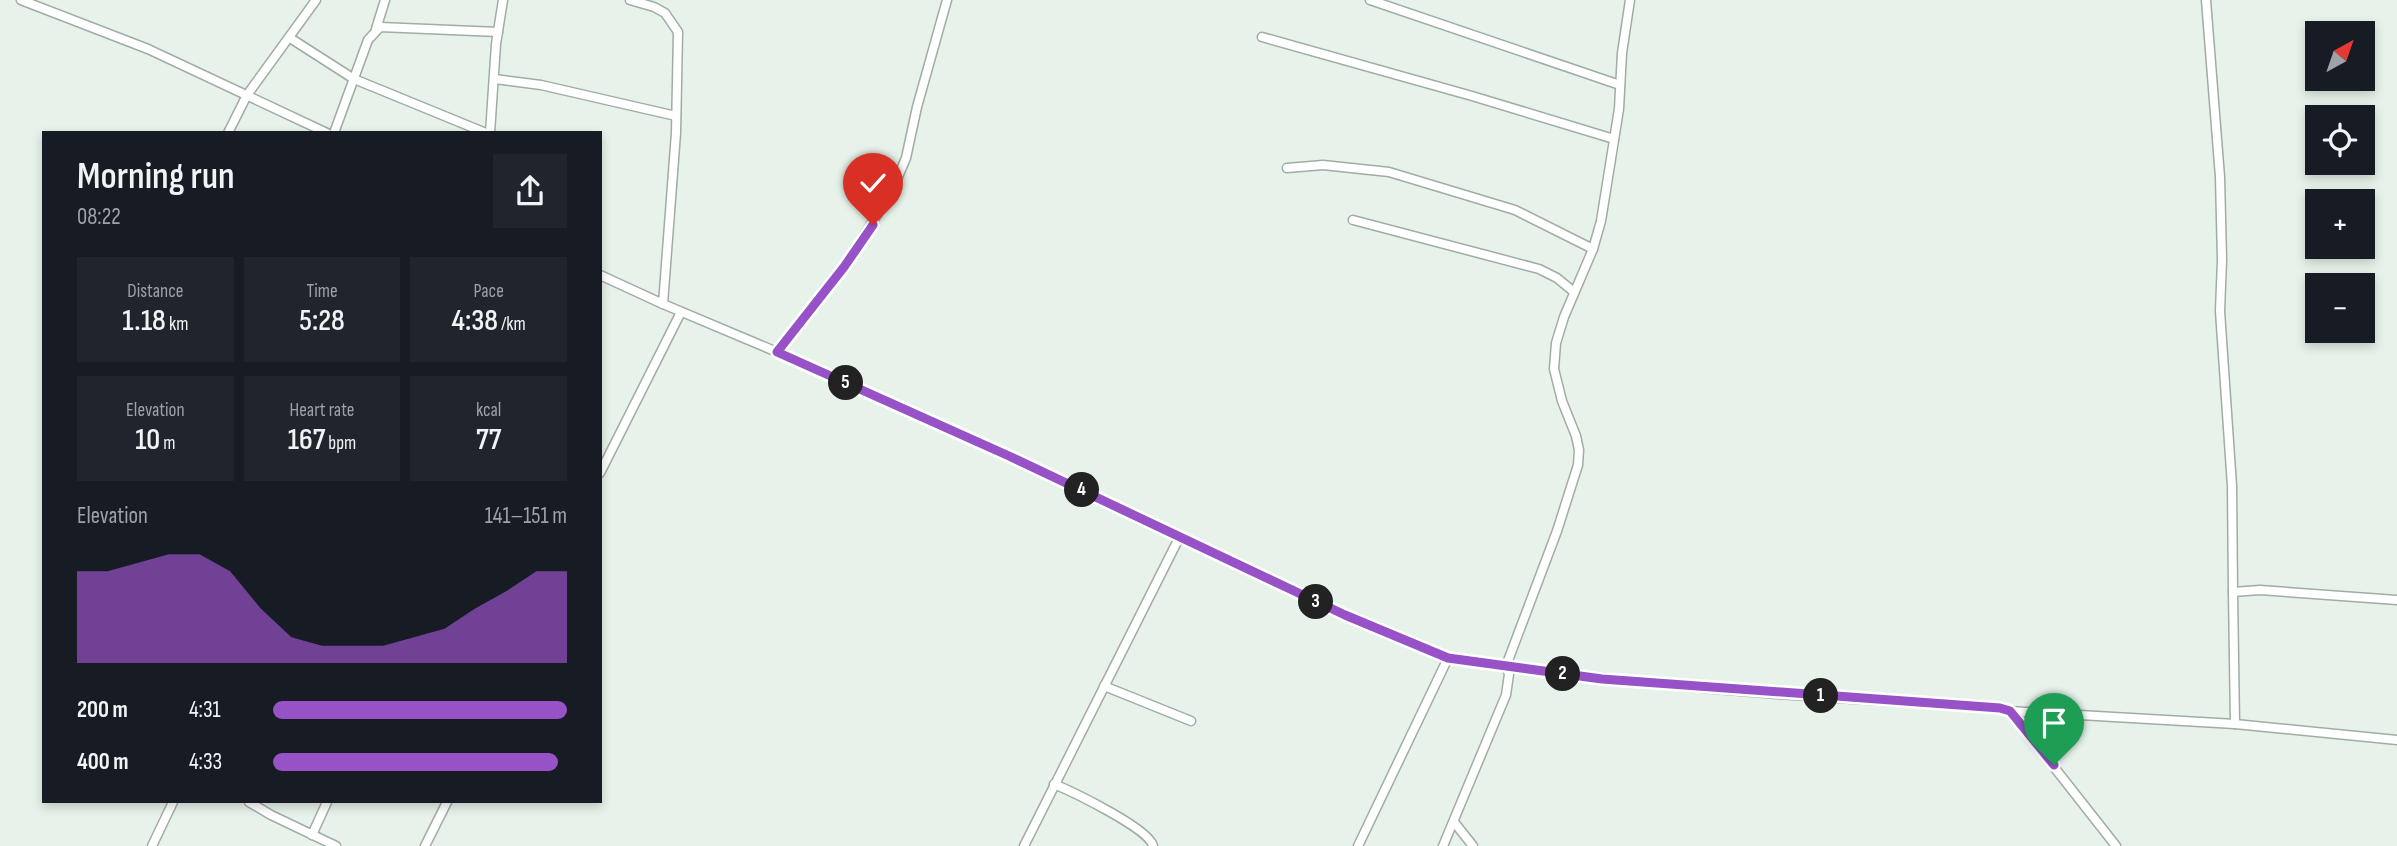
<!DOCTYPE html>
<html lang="en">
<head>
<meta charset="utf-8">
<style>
	body { margin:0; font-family:"Sofia Sans Condensed",sans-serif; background:#20242c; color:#f1f3f6; height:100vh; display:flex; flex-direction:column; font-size:26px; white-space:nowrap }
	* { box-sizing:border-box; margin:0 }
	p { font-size:23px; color:#9ea1a6 }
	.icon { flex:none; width:38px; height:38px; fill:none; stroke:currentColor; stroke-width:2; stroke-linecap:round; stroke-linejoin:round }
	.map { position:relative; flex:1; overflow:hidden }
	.drawer { position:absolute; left:42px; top:131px; width:560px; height:672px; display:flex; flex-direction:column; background:#171b24; border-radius:0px; box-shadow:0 4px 10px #0003 }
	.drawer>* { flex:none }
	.needle { width:46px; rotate:40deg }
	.buttons { position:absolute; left:2305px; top:21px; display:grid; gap:14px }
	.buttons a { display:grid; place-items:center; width:70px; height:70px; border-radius:0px; background:#171b24; box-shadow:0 4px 10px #0003; font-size:35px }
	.pin { position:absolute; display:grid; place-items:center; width:60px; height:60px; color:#fff; margin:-72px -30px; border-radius:50% 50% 50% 0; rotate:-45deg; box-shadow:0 0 7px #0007 }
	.pin .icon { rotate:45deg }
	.km { position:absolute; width:35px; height:35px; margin:-18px; border-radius:50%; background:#222; color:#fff; font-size:19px; line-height:35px; text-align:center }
	.round { display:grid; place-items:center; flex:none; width:74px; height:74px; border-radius:0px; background:#20242c }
	.head { display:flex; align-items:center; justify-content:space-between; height:119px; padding:0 35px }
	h1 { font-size:38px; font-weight:600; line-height:52px }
	.stats { display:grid; grid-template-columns:repeat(3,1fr); gap:10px; height:119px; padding:7px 35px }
	.stats div { display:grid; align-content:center; border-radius:0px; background:#20242c; text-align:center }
	.stats b { font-size:30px; font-weight:600 }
	.stats small { font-size:19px; font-weight:400 }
	.stats p { font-size:19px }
	.chart { height:196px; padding:14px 35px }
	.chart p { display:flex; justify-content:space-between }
	.chart svg { width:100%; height:126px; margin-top:7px; fill:#9652c6; opacity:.7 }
	ul { padding:0 35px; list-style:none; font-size:23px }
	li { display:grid; grid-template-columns:112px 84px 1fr; align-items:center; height:52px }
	li i { height:18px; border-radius:9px; background:#9652c6 }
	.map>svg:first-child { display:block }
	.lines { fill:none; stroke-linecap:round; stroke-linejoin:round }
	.minor-casing { stroke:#a1aca4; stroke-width:11 }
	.minor { stroke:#fff; stroke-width:8 }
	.route-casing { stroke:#fff; stroke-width:14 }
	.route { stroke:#9652c6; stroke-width:9 }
</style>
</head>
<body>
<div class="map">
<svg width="2397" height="846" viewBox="0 0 2397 846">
	<rect width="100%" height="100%" fill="#e7f3ea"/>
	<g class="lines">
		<g class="minor-casing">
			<g id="minor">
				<path d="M 21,0 L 148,49 L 327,133"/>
				<path d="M 630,0 L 654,7 L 665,13 L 678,32 L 676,133 L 663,304"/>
				<path d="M 1370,0 L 1620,85"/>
				<path d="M 2206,0 L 2220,177 L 2222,260 L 2220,311 L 2232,486 L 2233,592"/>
				<path d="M 376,29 L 385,0"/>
				<path d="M 1262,37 L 1472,96 L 1614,139"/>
				<path d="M 290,38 L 354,79 L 486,133"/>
				<path d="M 495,79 L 541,85 L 676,116"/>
				<path d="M 228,133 L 247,95 L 316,0"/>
				<path d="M 334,133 L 368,40 L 380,27 L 498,32"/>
				<path d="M 490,133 L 496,44 L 503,0"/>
				<path d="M 1287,168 L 1323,165 L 1389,172 L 1515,210 L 1593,249"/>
				<path d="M 1353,220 L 1539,269 L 1557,278 L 1574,292"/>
				<path d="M 600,275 L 663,304 L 777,352 L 1009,456 L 1345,615 L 1448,658"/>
				<path d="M 777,352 L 844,267 L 892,191 L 906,158 L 917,107 L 947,0"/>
				<path d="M 600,473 L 681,312"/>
				<path d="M 1104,686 L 1191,721"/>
				<path d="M 2010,711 L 2116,846"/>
				<path d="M 2235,724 L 2233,592 L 2260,590 L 2397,600"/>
				<path d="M 1054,784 C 1073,792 1150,829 1153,846"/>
				<path d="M 249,802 L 271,815 L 336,846"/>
				<path d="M 1454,822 L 1473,846"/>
				<path d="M 312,835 L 327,802"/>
				<path d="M 152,846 L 173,802"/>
				<path d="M 425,846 L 447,802"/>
				<path d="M 1024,846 L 1179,538"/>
				<path d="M 1358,846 L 1448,658 L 1506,666 L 1557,531 L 1578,465 L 1579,450 L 1576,436 L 1562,401 L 1554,369 L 1556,343 L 1564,317 L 1593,249 L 1601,221 L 1619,109 L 1622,53 L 1630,0"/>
				<path d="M 1443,846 L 1506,695 L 1509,674 L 1506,666 C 1662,687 1819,699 1977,705 L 2010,711 L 2235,724 L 2397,740"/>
			</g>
		</g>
		<use href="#minor" class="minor"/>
	</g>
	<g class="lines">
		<g class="route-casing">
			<path id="route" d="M 873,225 L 844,267 L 777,352 L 1009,456 L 1345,615 L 1448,658 L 1602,679 L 2000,708 L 2010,711 L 2054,765"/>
		</g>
		<use href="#route" class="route"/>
	</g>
</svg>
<div class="buttons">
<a><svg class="needle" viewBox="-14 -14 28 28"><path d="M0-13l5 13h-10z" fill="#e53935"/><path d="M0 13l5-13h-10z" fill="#9ea1a6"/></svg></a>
<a><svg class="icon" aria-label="locate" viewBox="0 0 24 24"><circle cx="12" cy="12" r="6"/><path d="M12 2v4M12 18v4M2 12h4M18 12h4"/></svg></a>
<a>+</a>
<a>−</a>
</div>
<div class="pin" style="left:2054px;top:765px;background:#1e9e55"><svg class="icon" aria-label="arrive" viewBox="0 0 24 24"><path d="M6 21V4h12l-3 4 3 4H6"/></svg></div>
<div class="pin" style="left:873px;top:225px;background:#d93025"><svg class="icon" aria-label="check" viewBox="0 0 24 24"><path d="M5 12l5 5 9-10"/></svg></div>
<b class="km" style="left:1821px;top:696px">1</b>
<b class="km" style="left:1563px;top:674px">2</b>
<b class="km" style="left:1316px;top:602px">3</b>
<b class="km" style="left:1082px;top:490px">4</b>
<b class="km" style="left:846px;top:383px">5</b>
<section class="drawer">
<div class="head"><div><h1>Morning run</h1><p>08:22</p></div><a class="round"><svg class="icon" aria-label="share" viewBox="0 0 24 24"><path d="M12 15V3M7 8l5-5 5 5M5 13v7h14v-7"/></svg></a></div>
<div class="stats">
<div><p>Distance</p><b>1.18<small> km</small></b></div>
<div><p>Time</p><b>5:28</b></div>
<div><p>Pace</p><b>4:38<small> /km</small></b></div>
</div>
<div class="stats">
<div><p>Elevation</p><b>10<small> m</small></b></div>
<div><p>Heart rate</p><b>167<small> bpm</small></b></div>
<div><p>kcal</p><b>77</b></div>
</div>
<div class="chart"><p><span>Elevation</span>141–151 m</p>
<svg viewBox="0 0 160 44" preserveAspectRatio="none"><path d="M0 44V12L10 12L20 9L30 6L40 6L50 12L60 25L70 35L80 38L90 38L100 38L110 35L120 32L130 25L140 19L150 12L160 12V44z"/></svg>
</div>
<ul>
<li><b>200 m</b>4:31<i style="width:100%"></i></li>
<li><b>400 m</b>4:33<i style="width:97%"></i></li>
</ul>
</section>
</div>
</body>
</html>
